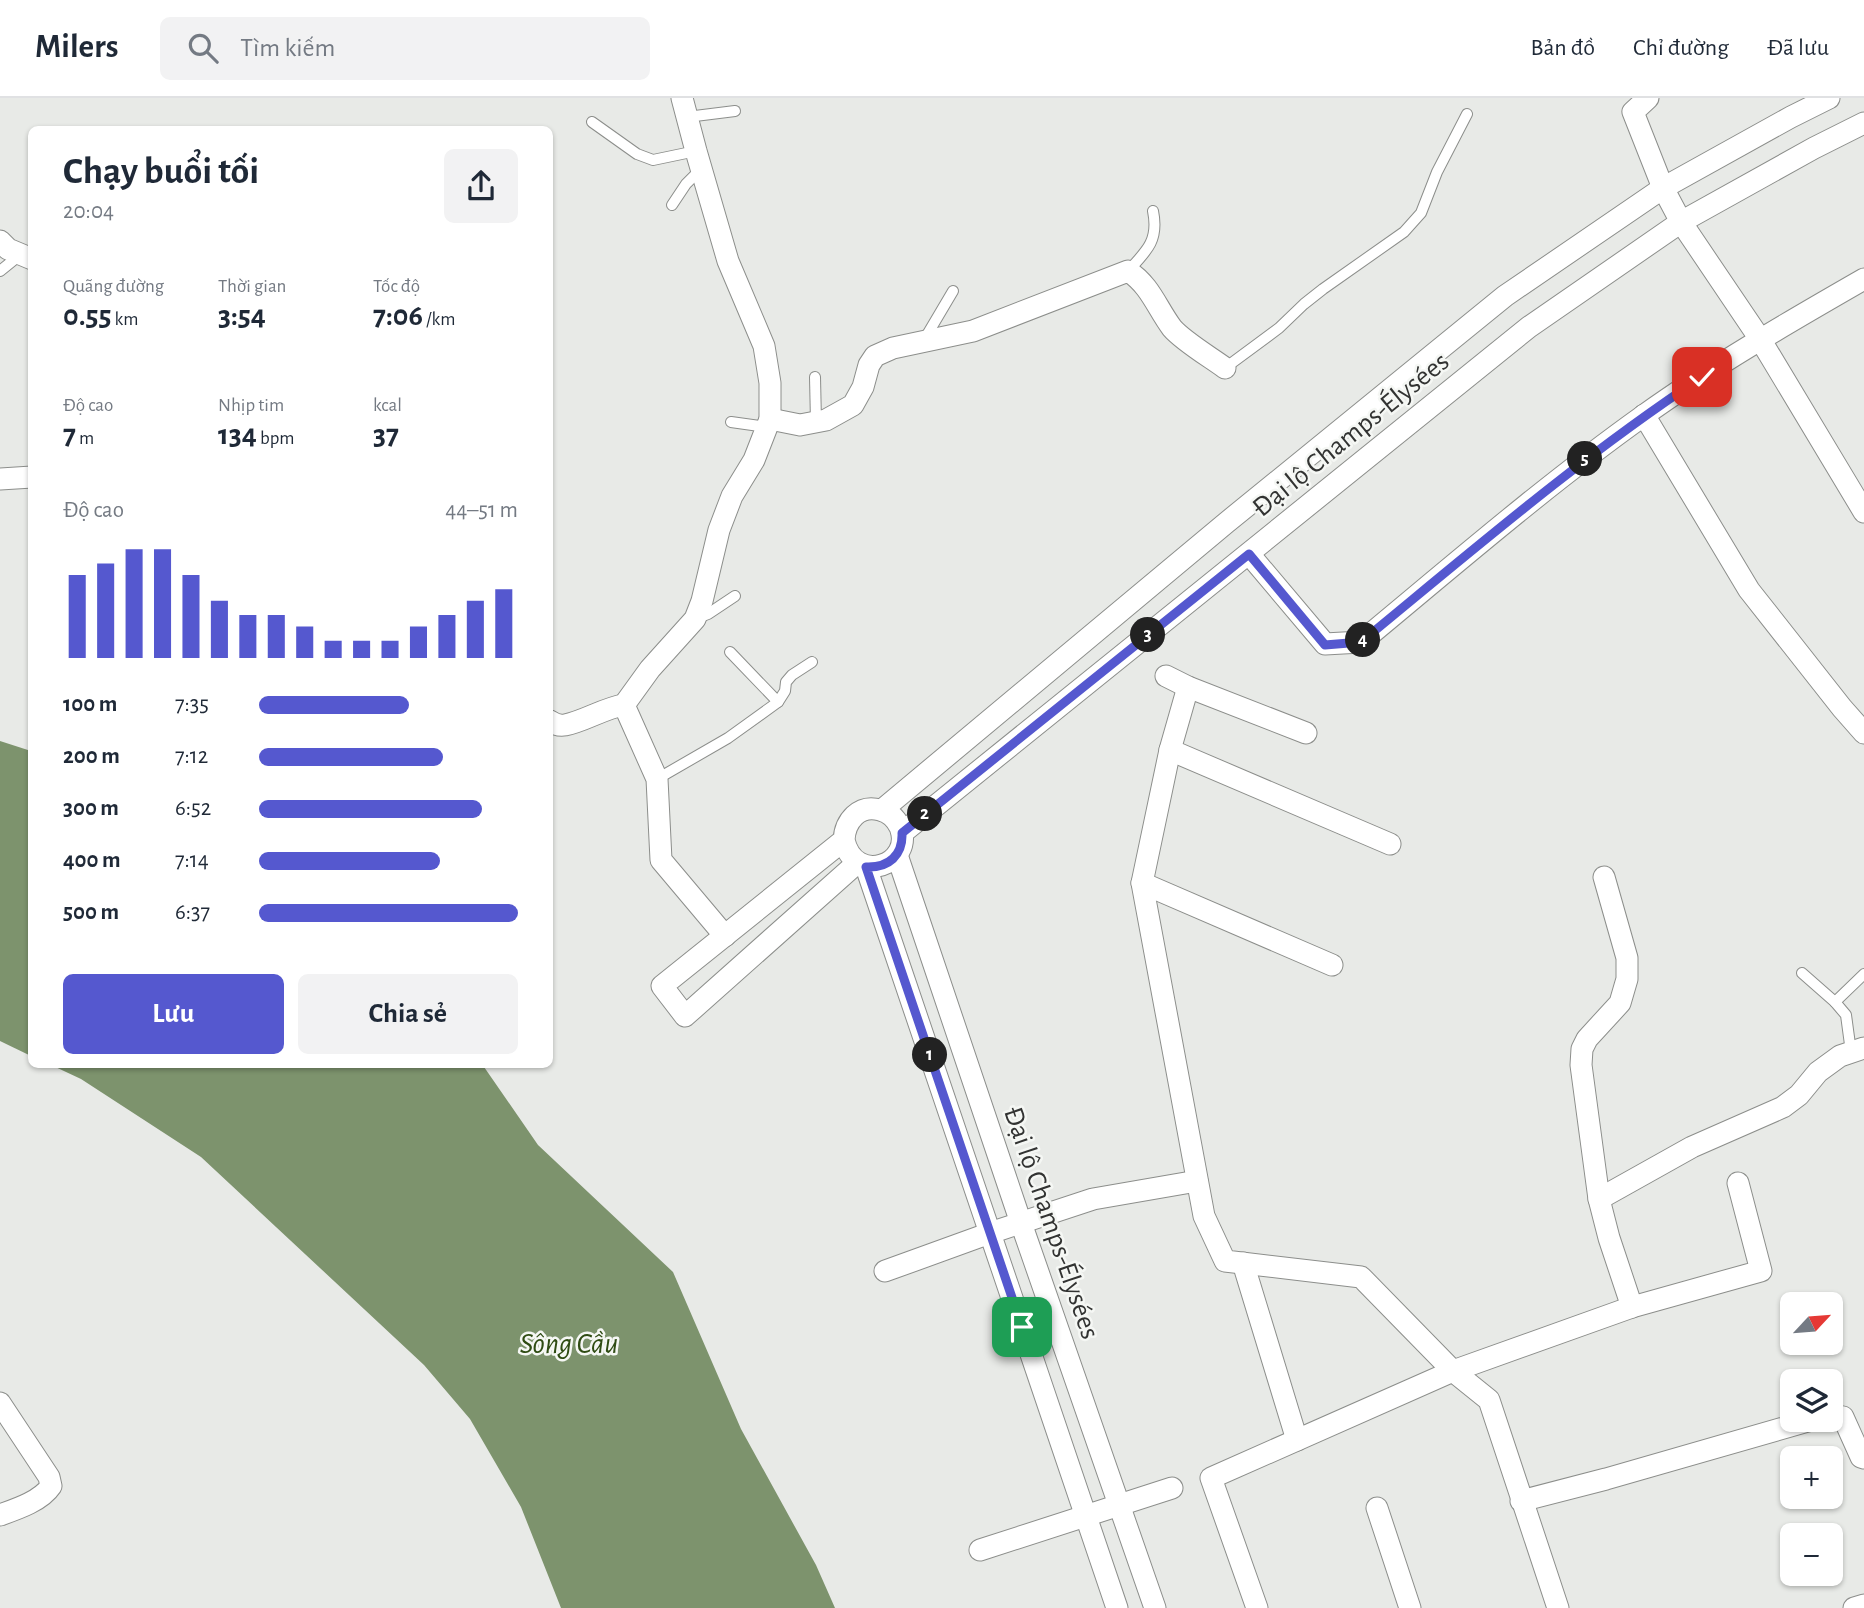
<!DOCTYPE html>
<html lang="vi">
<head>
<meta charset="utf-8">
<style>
	body { margin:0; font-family:"Alegreya Sans",sans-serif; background:#f2f2f3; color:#1f2937; height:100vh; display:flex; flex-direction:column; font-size:26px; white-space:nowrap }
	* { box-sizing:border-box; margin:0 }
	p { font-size:23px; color:#747a83 }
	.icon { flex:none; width:38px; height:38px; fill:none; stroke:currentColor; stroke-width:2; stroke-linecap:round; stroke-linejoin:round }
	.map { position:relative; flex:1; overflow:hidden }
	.side { position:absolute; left:28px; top:28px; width:525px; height:942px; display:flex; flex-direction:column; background:#fff; border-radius:10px; box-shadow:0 2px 5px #0004 }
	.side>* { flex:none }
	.needle { width:46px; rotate:64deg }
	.fabs { position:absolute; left:1780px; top:1194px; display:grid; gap:14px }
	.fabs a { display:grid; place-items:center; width:63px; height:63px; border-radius:10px; background:#fff; box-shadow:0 2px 5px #0004; font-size:35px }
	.pin { position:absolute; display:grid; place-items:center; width:60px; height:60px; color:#fff; margin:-30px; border-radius:14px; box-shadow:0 4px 10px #0006 }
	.km { position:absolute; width:35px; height:35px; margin:-18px; border-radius:50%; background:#222; color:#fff; font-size:19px; line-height:35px; text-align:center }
	.round { display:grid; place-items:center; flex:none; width:74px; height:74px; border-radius:10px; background:#f2f2f3 }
	.overview { display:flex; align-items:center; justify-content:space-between; height:119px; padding:0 35px }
	h1 { font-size:38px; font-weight:700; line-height:52px }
	.metrics { display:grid; grid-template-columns:repeat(3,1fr); gap:10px; height:119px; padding:7px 35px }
	.metrics div { display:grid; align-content:center }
	.metrics b { font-size:30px; font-weight:700 }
	.metrics small { font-size:19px; font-weight:400 }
	.metrics p { font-size:19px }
	.chart { height:196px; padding:14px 35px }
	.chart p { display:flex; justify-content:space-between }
	.chart svg { width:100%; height:126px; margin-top:7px; stroke:#5558cf; stroke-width:6 }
	.action { display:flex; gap:14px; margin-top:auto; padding:14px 35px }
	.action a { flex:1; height:80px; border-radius:10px; background:#5558cf; color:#fff; font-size:28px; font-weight:700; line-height:80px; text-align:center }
	.action a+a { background:#f2f2f3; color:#1f2937 }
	ul { padding:0 35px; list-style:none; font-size:23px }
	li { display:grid; grid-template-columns:112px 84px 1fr; align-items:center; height:52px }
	li i { height:18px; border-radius:9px; background:#5558cf }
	header { display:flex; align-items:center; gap:42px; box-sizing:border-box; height:98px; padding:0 35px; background:#fff; border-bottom:2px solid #e0e1e3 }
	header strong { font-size:33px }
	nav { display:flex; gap:38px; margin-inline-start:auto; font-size:24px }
	.search { width:490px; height:63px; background:#f2f2f3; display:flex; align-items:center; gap:18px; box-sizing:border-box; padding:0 24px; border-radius:10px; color:#747a83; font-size:26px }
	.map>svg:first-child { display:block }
	.water { fill:#7d936d }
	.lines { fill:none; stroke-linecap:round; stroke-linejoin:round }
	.service-casing { stroke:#8c8e8b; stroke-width:12 }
	.minor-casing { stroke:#8c8e8b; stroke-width:23 }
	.service { stroke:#fff; stroke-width:10 }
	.minor { stroke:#fff; stroke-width:21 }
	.route-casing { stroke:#fff; stroke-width:14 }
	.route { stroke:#5558cf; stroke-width:9 }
	.labels { text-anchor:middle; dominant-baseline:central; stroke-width:5; stroke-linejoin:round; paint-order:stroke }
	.street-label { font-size:28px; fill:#323332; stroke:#f5f7f4 }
	.water-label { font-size:30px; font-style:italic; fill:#2f4c13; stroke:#f5f7f4 }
</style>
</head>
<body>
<header>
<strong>Milers</strong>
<div class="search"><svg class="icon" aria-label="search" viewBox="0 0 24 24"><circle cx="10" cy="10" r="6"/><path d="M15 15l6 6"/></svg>Tìm kiếm</div>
<nav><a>Bản đồ</a><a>Chỉ đường</a><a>Đã lưu</a></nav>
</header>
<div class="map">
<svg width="1864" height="1510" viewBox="0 0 1864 1510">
	<rect width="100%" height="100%" fill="#e8eae7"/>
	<g class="water">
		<path d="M 0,643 L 31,653 L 31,958 L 0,943 Z"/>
		<path d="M 49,966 L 482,966 L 538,1047 L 673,1174 L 741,1331 L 816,1467 L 835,1510 L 561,1510 L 521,1409 L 470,1321 L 424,1267 L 201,1059 L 81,981 Z"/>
	</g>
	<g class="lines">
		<g class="service-casing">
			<g id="service">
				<path d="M 687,19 L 735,13"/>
				<path d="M 592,24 L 637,56 L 653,62 L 696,53"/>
				<path d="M 672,107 L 686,86 L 701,71"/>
				<path d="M 0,173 L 21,156"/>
				<path d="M 1128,173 C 1147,153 1159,142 1153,113"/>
				<path d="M 924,242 L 953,193"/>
				<path d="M 1225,270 L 1279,230 L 1304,206 L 1323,191 L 1404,134 L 1421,115 L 1437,74 L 1467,16"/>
				<path d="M 815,279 L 816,324"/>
				<path d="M 731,324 L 767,329"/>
				<path d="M 695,521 L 708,516 L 735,498"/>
				<path d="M 730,554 L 778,604"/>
				<path d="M 657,681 L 728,640 L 778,604 L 785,593 L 786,584 L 792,577 L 812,564"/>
				<path d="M 1802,875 L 1835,904 L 1846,917 L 1851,954"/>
				<path d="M 1835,904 L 1864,876"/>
			</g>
		</g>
		<g class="minor-casing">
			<g id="minor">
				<path d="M 682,0 L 696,53 L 728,163 L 764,248 L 770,285 L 770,321 L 754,362 L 732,398 L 719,432 L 702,503 L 695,521 L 650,571 L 624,607 L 657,681 L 661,762 L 725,838"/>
				<path d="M 1648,0 L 1633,14 L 1663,90 L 1681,124 L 1760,241 L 1864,414"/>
				<path d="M 0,143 L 8,151 L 32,161"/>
				<path d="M 1644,317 L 1749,492 L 1842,610 L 1864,635"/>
				<path d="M 770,321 L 800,327 L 826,322 L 853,307 L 863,289 L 869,267 L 875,258 L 893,250 L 973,233 L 1128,173 C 1150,187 1157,210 1172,230 C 1183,243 1210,259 1225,270"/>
				<path d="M 0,381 L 32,379"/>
				<path d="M 1249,456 L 1325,546 L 1361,544 C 1454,467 1545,388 1643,318 C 1713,268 1789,224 1864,181"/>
				<path d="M 1166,578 L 1188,589 L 1306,635"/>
				<path d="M 1188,589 L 1170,652 L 1142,785 L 1204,1118 L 1225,1163 L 1361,1179 L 1453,1273 L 1489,1302 L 1558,1510"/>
				<path d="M 550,623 C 554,626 559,628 565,627 C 585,623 604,610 624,607"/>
				<path d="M 1170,652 L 1390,746"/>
				<path d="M 882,712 L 1226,425 L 1505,198 L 1663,90 L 1791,19 L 1829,0"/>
				<path d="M 902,735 L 1529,229 L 1681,124 L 1814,50 L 1864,25"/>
				<path d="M 844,742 C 855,789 915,766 900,729 C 896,721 889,714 880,712 C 859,706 845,723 844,742 L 662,888 L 685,918 L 857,765"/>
				<path d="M 897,757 L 1021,1125 L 1155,1510"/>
				<path d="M 866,769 L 1117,1510"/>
				<path d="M 1604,779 L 1627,860 L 1627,881 L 1620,905 L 1587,941 L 1582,951 L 1581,967 L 1599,1101 L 1609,1140 L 1632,1209"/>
				<path d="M 1142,785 L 1332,867"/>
				<path d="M 1599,1101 L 1692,1049 L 1783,1009 L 1799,997 L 1818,974 L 1840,958 L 1864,950"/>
				<path d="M 1243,1165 L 1297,1342"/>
				<path d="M 885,1173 L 990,1135 L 1093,1101 L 1197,1083"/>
				<path d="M 0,1305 L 49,1379 L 51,1388 C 41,1403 17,1411 0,1417"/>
				<path d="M 1830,1317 L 1843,1319 L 1861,1359 L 1864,1360"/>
				<path d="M 1521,1403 L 1606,1381 L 1815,1321"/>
				<path d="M 1377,1410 L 1410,1510"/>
				<path d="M 980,1452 L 1172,1390"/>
				<path d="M 1257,1510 L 1211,1380 L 1453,1273 L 1632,1209 L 1761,1173 L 1738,1085"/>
				<path d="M 1854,1510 L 1864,1507"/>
			</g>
		</g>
		<use href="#service" class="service"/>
		<use href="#minor" class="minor"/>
	</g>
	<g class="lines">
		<g class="route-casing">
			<path id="route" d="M 1022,1229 L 866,769 C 889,770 903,757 902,735 L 1249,456 L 1325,547 L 1361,544 C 1473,452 1581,359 1702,279"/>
		</g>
		<use href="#route" class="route"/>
	</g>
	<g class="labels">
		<g class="street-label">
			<text transform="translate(1351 337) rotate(-39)">Đại lộ Champs-Élysées</text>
			<text transform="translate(1051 1125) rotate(71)">Đại lộ Champs-Élysées</text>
		</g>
		<g class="water-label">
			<text x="569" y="1246">Sông Cầu</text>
		</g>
	</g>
</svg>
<div class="fabs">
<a><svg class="needle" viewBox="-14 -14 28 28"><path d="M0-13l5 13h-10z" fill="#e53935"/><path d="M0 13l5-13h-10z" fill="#747a83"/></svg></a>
<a><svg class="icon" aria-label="layers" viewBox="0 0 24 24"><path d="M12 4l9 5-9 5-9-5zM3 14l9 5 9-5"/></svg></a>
<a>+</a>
<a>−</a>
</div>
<div class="pin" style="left:1022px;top:1229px;background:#1e9e55"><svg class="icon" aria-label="arrive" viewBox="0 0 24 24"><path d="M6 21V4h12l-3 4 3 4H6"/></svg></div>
<div class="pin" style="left:1702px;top:279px;background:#d93025"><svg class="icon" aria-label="check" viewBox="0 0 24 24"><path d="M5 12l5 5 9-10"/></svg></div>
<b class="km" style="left:930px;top:957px">1</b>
<b class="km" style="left:925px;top:716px">2</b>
<b class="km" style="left:1148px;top:537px">3</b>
<b class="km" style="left:1363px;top:542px">4</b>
<b class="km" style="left:1585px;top:361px">5</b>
<section class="side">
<div class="overview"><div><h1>Chạy buổi tối</h1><p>20:04</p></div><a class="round"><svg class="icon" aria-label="share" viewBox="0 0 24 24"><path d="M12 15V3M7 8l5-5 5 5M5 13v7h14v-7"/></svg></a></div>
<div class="metrics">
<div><p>Quãng đường</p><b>0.55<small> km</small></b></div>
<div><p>Thời gian</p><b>3:54</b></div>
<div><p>Tốc độ</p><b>7:06<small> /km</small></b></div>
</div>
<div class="metrics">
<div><p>Độ cao</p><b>7<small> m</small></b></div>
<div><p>Nhịp tim</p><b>134<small> bpm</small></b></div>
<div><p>kcal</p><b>37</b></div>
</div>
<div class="chart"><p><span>Độ cao</span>44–51 m</p>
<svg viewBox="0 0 160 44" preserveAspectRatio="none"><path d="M5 44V15M15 44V11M25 44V6M35 44V6M45 44V15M55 44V24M65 44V29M75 44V29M85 44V33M95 44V38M105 44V38M115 44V38M125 44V33M135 44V29M145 44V24M155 44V20"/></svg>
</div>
<ul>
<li><b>100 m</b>7:35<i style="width:58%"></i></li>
<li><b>200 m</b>7:12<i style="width:71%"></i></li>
<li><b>300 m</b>6:52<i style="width:86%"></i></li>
<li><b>400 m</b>7:14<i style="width:70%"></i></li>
<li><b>500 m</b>6:37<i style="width:100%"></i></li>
</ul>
<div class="action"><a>Lưu</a><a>Chia sẻ</a></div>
</section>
</div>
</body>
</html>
